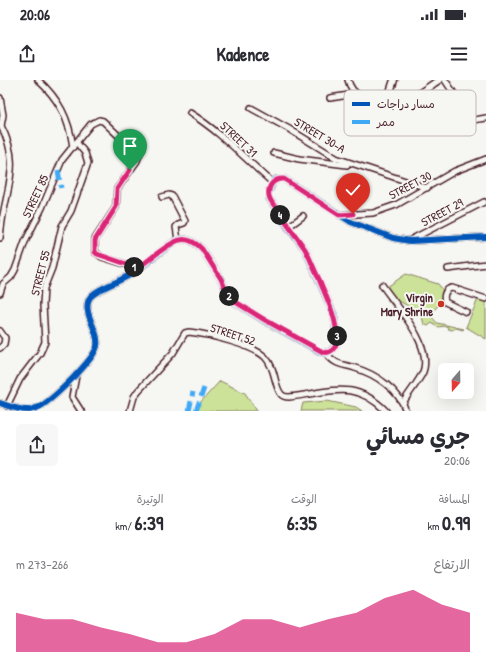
<!DOCTYPE html>
<html lang="ar">
<head>
<meta charset="utf-8">
<style>
	body { margin:0; font-family:"Patrick Hand","Playpen Sans Arabic",sans-serif; background:#f7f7f7; color:#2b2b33; direction:rtl; height:100vh; display:flex; flex-direction:column; font-size:15px; white-space:nowrap }
	* { box-sizing:border-box; margin:0 }
	p { font-size:13px; color:#7c7c81 }
	.icon { flex:none; width:22px; height:22px; fill:none; stroke:currentColor; stroke-width:2; stroke-linecap:round; stroke-linejoin:round }
	.map { position:relative; height:331px; overflow:hidden; direction:ltr }
	.panel { display:flex; flex-direction:column; background:#fff; flex:1 }
	.panel>* { flex:none }
	.needle { width:26px; rotate:200deg }
	.fabs { position:absolute; left:438px; top:283px; display:grid; gap:8px }
	.fabs a { display:grid; place-items:center; width:36px; height:36px; border-radius:6px; background:#fff; box-shadow:0 4px 16px #0002; font-size:20px }
	.pin { position:absolute; display:grid; place-items:center; width:34px; height:34px; color:#fff; margin:-41px -17px; border-radius:50% 50% 50% 0; rotate:-45deg; box-shadow:0 0 4px #0007 }
	.pin .icon { rotate:45deg }
	.km { position:absolute; width:20px; height:20px; margin:-10px; border-radius:50%; background:#222; color:#fff; font-size:11px; line-height:20px; text-align:center }
	.round { display:grid; place-items:center; flex:none; width:42px; height:42px; border-radius:6px; background:#f7f7f7 }
	.headline { display:flex; align-items:center; justify-content:space-between; height:68px; padding:0 16px }
	h1 { font-size:22px; font-weight:700; line-height:30px }
	.figures { display:grid; grid-template-columns:repeat(3,1fr); gap:6px; height:68px; padding:4px 16px }
	.figures div { display:grid; align-content:center }
	.figures b { font-size:20px; font-weight:700 }
	.figures small { font-size:11px; font-weight:400 }
	.figures p { font-size:11px }
	.chart { height:112px; padding:8px 16px }
	.chart p { display:flex; justify-content:space-between }
	.chart svg { width:100%; height:72px; margin-top:4px; fill:#db2777; opacity:.7 }
	.status { display:flex; justify-content:space-between; align-items:center; height:28px; padding:0 20px; background:#fff; direction:ltr }
	.status svg { height:11px; fill:currentColor }
	header { display:flex; justify-content:space-between; align-items:center; height:52px; padding:0 16px; background:#fff; font-size:18px; font-weight:700 }
	.map>svg:first-child { display:block }
	.green { fill:#cbe298; stroke:#8a8062 }
	.lines { fill:none; stroke-linecap:round; stroke-linejoin:round }
	.minor-casing { stroke:#4a1f2b; stroke-width:8 }
	.tertiary-casing { stroke:#4a1f2b; stroke-width:9 }
	.minor { stroke:#f6f6f2; stroke-width:5 }
	.tertiary { stroke:#f6f6f2; stroke-width:6 }
	.quiet { stroke:#3fa9f5; stroke-width:5; stroke-dasharray:10 5; stroke-linecap:butt }
	.cycleway-casing { stroke:#f6f6f2; stroke-width:8 }
	.cycleway { stroke:#0057b8; stroke-width:6 }
	.route-casing { stroke:#fff; stroke-width:8 }
	.route { stroke:#db2777; stroke-width:5 }
	.poi-dot { fill:#c8321e; stroke:#f6f6f2; stroke-width:1.5 }
	.labels { text-anchor:middle; dominant-baseline:central; stroke-width:4; stroke-linejoin:round; paint-order:stroke }
	.street-label { font-size:12px; fill:#4a1f2b; stroke:#f6f6f2 }
	.poi-label { font-size:12px; font-weight:bold; fill:#4a1f2b; stroke:#f6f6f2; text-anchor:end }
	.key { fill:#f6f6f2; stroke:#c2b6b6; stroke-width:1 }
	.key-label { font-size:11px; fill:#4a1f2b }
</style>
</head>
<body>
<div class="status"><b>20:06</b><svg viewBox="0 0 49 12"><path d="M0 12V9h3v3zM5 12V6h3v6zM10 12V3h3v9zM15 12V0h3v12zM26 1h20v11H26zM47 4h2v5h-2z"/></svg></div>
<header><svg class="icon" aria-label="menu" viewBox="0 0 24 24"><path d="M4 6h16M4 12h16M4 18h16"/></svg>Kadence<svg class="icon" aria-label="share" viewBox="0 0 24 24"><path d="M12 15V3M7 8l5-5 5 5M5 13v7h14v-7"/></svg></header>
<div class="map">
<svg width="486" height="331" viewBox="0 0 486 331">
	<rect width="100%" height="100%" fill="#f6f6f2"/>
	<filter id="ink" filterUnits="userSpaceOnUse"><feTurbulence type="fractalNoise" baseFrequency=".025" numOctaves="2"/><feDisplacementMap in="SourceGraphic" scale="8" xChannelSelector="R" yChannelSelector="G"/><feConvolveMatrix kernelMatrix="1 2 1 2 8 2 1 2 1" color-interpolation-filters="sRGB"/></filter>
	<g filter="url(#ink)">
		<g class="green">
			<path d="M 406,194 L 438,204 L 447,215 L 430,235 L 437,243 L 464,249 L 463,250 L 456,248 L 452,250 L 448,249 L 447,246 L 437,247 L 432,243 L 428,246 L 424,244 L 421,234 L 401,222 L 394,228 L 387,219 L 389,217 L 384,209 Z"/>
			<path d="M 478,219 L 486,220 L 486,259 L 466,247 Z"/>
			<path d="M 220,301 L 245,313 L 257,331 L 197,331 L 197,326 Z"/>
			<path d="M 327,321 L 356,327 L 362,331 L 301,331 L 303,323 Z"/>
		</g>
		<g class="lines">
			<g class="minor-casing">
				<g id="minor">
					<path d="M 38,0 C 59,19 69,39 73,67"/>
					<path d="M 348,0 C 353,20 372,19 389,22"/>
					<path d="M 445,0 L 455,15"/>
					<path d="M 0,18 L 3,35 L 1,46"/>
					<path d="M 330,18 L 355,14"/>
					<path d="M 403,23 C 408,28 414,33 420,37 C 439,47 466,41 486,38"/>
					<path d="M 251,28 L 289,49 L 336,78 L 427,108"/>
					<path d="M 190,33 C 222,53 244,78 272,102"/>
					<path d="M 0,44 C 18,77 11,96 4,130 C 2,139 1,148 0,158"/>
					<path d="M 274,73 L 299,79 L 347,85"/>
					<path d="M 162,117 L 169,115 L 172,116 L 185,141 L 184,143 L 178,145 L 176,147 L 178,160"/>
					<path d="M 340,135 L 373,133 L 396,125 L 455,91 L 486,79"/>
					<path d="M 288,147 L 303,136"/>
					<path d="M 412,159 L 484,122"/>
					<path d="M 448,189 L 486,184"/>
					<path d="M 382,205 C 397,227 433,265 423,292 C 419,301 408,314 403,323"/>
					<path d="M 0,213 L 3,204 L 11,197 L 15,190 L 25,162 L 42,128 L 62,80 L 91,44 L 99,40 L 103,41 L 122,59 L 136,62 L 140,66 L 141,70 L 137,81 L 117,109 L 116,127 L 95,159 L 95,172 L 102,177 L 138,188"/>
					<path d="M 466,232 L 445,222 C 443,216 445,209 452,208 L 486,219"/>
					<path d="M 0,251 L 5,258 L 4,264 L 0,268"/>
					<path d="M 326,273 C 335,285 342,284 355,288 C 376,294 399,310 406,331"/>
					<path d="M 76,296 L 72,317 L 81,331"/>
					<path d="M 0,323 C 9,326 20,331 30,330 C 33,329 38,328 41,326 C 54,318 94,280 97,266 C 100,251 82,234 89,219 C 94,210 116,203 126,197 C 139,190 150,179 163,170 C 167,167 172,162 178,160 C 187,157 196,163 202,169 L 221,199 L 228,215 L 233,221 L 265,241 L 319,271 L 326,273 L 331,271 L 336,264 L 336,251 L 334,235 L 305,169 L 288,147 L 269,118 L 269,111 L 274,100 L 279,99 L 284,99 L 351,142 L 393,158 L 410,161 L 486,157"/>
					<path d="M 7,326 L 20,299 L 40,273 L 45,262 L 43,225 L 44,208 L 52,188 L 62,146 L 71,131 L 88,83 L 85,73 L 77,63"/>
					<path d="M 130,331 L 134,317 L 138,311 L 173,273 L 185,253 L 189,252 C 207,254 253,265 265,277 C 276,288 274,306 281,314 C 283,317 286,317 289,317 C 329,313 353,298 386,331"/>
				</g>
			</g>
			<g class="tertiary-casing">
				<path id="tertiary" d="M 394,0 L 388,18 L 391,24 C 404,27 428,7 439,0"/>
			</g>
			<use href="#minor" class="minor"/>
			<use href="#tertiary" class="tertiary"/>
			<g class="quiet">
				<path d="M 58,90 L 61,108"/>
				<path d="M 189,331 L 193,312"/>
				<path d="M 196,331 L 204,308"/>
			</g>
			<g class="cycleway-casing">
				<path id="cycleway" d="M 0,323 C 9,326 20,331 30,330 C 33,329 38,328 41,326 C 54,318 94,280 97,266 C 100,251 82,234 89,219 C 94,210 116,203 126,197 C 139,190 150,179 163,170 C 167,167 172,162 178,160 C 187,157 196,163 202,169 L 221,199 L 228,215 L 233,221 L 265,241 L 319,271 L 326,273 L 331,271 L 336,264 L 336,251 L 334,235 L 305,169 L 288,147 L 269,118 L 269,111 L 274,100 L 279,99 L 284,99 L 351,142 L 393,158 L 410,161 L 486,157"/>
			</g>
			<use href="#cycleway" class="cycleway"/>
		</g>
	</g>
	<g class="lines" filter="url(#ink)">
		<g class="route-casing">
			<path id="route" d="M 130,90 L 117,109 L 116,127 L 95,160 L 95,172 L 97,174 L 138,188 C 148,181 169,162 180,160 C 189,158 196,163 202,169 L 221,199 L 228,215 L 234,221 L 265,240 L 323,272 C 331,274 336,268 337,260 C 337,238 327,219 319,199 C 314,189 310,178 305,169 C 296,155 285,143 277,129 C 274,125 270,121 269,116 C 267,106 274,98 284,99 L 339,135 L 353,134"/>
		</g>
		<use href="#route" class="route"/>
	</g>
	<circle class="poi-dot" cx="441" cy="224" r="4"/>
	<g class="labels">
		<g class="street-label">
			<text transform="translate(320 55) rotate(31)">STREET 30-A</text>
			<text transform="translate(239 59) rotate(43)">STREET 31</text>
			<text transform="translate(410 105) rotate(-28)">STREET 30</text>
			<text transform="translate(35 116) rotate(-65)">STREET 85</text>
			<text transform="translate(442 132) rotate(-28)">STREET 29</text>
			<text transform="translate(40 193) rotate(-76)">STREET 55</text>
			<text transform="translate(233 254) rotate(18)">STREET 52</text>
		</g>
		<g class="poi-label">
			<text x="433" y="217">Virgin<tspan x="433" dy="14">Mary Shrine</tspan></text>
		</g>
	</g>
	<rect x="344" y="10" width="132" height="46" rx="6" class="key"/>
	<rect x="352" y="22" width="18" height="4" fill="#0057b8"/>
	<rect x="352" y="40" width="18" height="4" fill="#3fa9f5"/>
	<g class="key-label">
		<text x="377" y="28">مسار دراجات</text>
		<text x="377" y="46">ممر</text>
	</g>
</svg>
<div class="fabs">
<a><svg class="needle" viewBox="-14 -14 28 28"><path d="M0-13l5 13h-10z" fill="#e53935"/><path d="M0 13l5-13h-10z" fill="#7c7c81"/></svg></a>
</div>
<div class="pin" style="left:130px;top:90px;background:#1e9e55"><svg class="icon" aria-label="arrive" viewBox="0 0 24 24"><path d="M6 21V4h12l-3 4 3 4H6"/></svg></div>
<div class="pin" style="left:353px;top:134px;background:#d93025"><svg class="icon" aria-label="check" viewBox="0 0 24 24"><path d="M5 12l5 5 9-10"/></svg></div>
<b class="km" style="left:134px;top:187px">1</b>
<b class="km" style="left:229px;top:216px">2</b>
<b class="km" style="left:337px;top:256px">3</b>
<b class="km" style="left:280px;top:135px">4</b>
</div>
<section class="panel">
<div class="headline"><div><h1>جري مسائي</h1><p>20:06</p></div><a class="round"><svg class="icon" aria-label="share" viewBox="0 0 24 24"><path d="M12 15V3M7 8l5-5 5 5M5 13v7h14v-7"/></svg></a></div>
<div class="figures">
<div><p>المسافة</p><b>0.99<small> km</small></b></div>
<div><p>الوقت</p><b>6:35</b></div>
<div><p>الوتيرة</p><b>6:39<small> /km</small></b></div>
</div>
<div class="chart"><p><span>الارتفاع</span>266–273 m</p>
<svg viewBox="0 0 160 44" preserveAspectRatio="none"><path d="M0 44V20L10 24L20 24L30 29L40 33L50 38L60 38L70 33L80 24L90 24L100 29L110 24L120 20L130 11L140 6L150 15L160 20V44z"/></svg>
</div>
</section>
</body>
</html>
